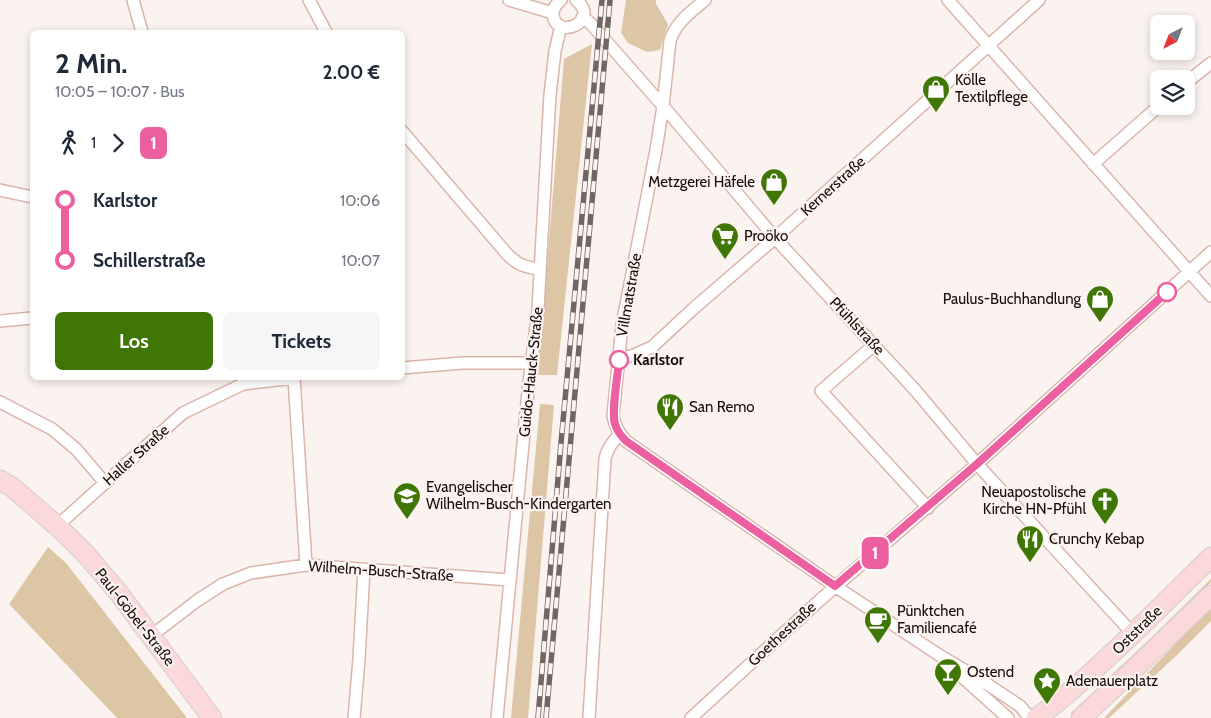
<!DOCTYPE html>
<html lang="de">
<head>
<meta charset="utf-8">
<style>
	body { margin:0; font-family:Cabin,sans-serif; background:#f6f6f7; color:#1f2937; height:100vh; display:flex; flex-direction:column; font-size:19px; white-space:nowrap }
	* { box-sizing:border-box; margin:0 }
	p { font-size:16px; color:#747a83 }
	.icon { flex:none; width:28px; height:28px; fill:none; stroke:currentColor; stroke-width:2; stroke-linecap:round; stroke-linejoin:round }
	.map { position:relative; flex:1; overflow:hidden }
	.sheet { position:absolute; left:30px; top:30px; width:375px; height:350px; display:flex; flex-direction:column; background:#fff; border-radius:8px; box-shadow:0 2px 8px #0003 }
	.sheet>* { flex:none }
	.badge { padding:0 10px; border-radius:8px; font-size:18px; line-height:32px }
	.needle { width:32px; rotate:222deg }
	.fabs { position:absolute; left:1150px; top:15px; display:grid; gap:10px }
	.fabs a { display:grid; place-items:center; width:45px; height:45px; border-radius:8px; background:#fff; box-shadow:0 2px 8px #0003; font-size:25px }
	.map>.badge { position:absolute; translate:-50% -50%; box-shadow:0 0 0 2px #fff }
	.legs { display:flex; align-items:center; gap:8px; height:55px; padding:0 25px; font-size:16px }
	.legs p { margin-inline-start:auto }
	.head { display:flex; align-items:center; justify-content:space-between; height:85px; padding:0 25px }
	h1 { font-size:28px; font-weight:800; line-height:38px }
	.button { display:flex; gap:10px; margin-top:auto; padding:10px 25px }
	.button a { flex:1; height:58px; border-radius:8px; background:#3f7604; color:#fff; font-size:20px; font-weight:800; line-height:58px; text-align:center }
	.button a+a { background:#f6f6f7; color:#1f2937 }
	ul { padding:0 25px; list-style:none }
	li { display:flex; align-items:center; gap:18px; height:60px; font-size:19px }
	li i { display:grid; place-items:center; width:8px; height:100%; margin:0 6px; background:currentColor }
	li i::after { content:''; width:12px; height:12px; margin:-6px; border:4px solid; border-radius:50%; background:#fff }
	li p { margin-inline-start:auto }
	li:first-child i { background:linear-gradient(#0000 50%,currentColor 0) }
	li:last-child i { background:linear-gradient(currentColor 50%,#0000 0) }
	.map>svg:first-child { display:block }
	.green { fill:#ddc6a6 }
	.lines { fill:none; stroke-linecap:round; stroke-linejoin:round }
	.street-casing { stroke:#dcb5aa; stroke-width:14 }
	.primary-casing { stroke:#d1cecd; stroke-width:21 }
	.street { stroke:#fff; stroke-width:11 }
	.primary { stroke:#fbd8d9; stroke-width:19 }
	.rail-casing { stroke:#716662; stroke-width:5.5 }
	.rail { stroke:#fbf3f0; stroke-width:4; stroke-dasharray:11; stroke-linecap:butt }
	.line-1-casing { stroke:#fff; stroke-width:11 }
	.line-1 { stroke:#ec609f; stroke-width:8 }
	.stop-1-dot { fill:#fff; stroke:#ec609f; stroke-width:2.5 }
	.labels { text-anchor:middle; stroke-width:4.5; stroke-linejoin:round; paint-order:stroke }
	.poi-label { font-size:15px; fill:#180b07; stroke:#fbf3f0; text-anchor:start }
	.street-label { font-size:15px; fill:#180b07; stroke:#fbf3f0 }
	.stop-label { font-size:15px; font-weight:bold; fill:#180b07; stroke:#fbf3f0; text-anchor:start }
</style>
</head>
<body>
<div class="map">
<svg width="1211" height="718" viewBox="0 0 1211 718">
	<rect width="100%" height="100%" fill="#fbf3f0"/>
	<path class="green" d="M626 0H656V4L668 24 660 50 647 52 628 43 621 33Z
		M592 44 557 375H538L564 59Z
		M540 404 554 405 528 718H511Z
		M48 547 66 563 187 718H117L9 604Z
		M1211 579V582L1154 639 1074 716 1071 713 1152 637Z
		M1211 607V621L1177 655 1109 718H1104Z"/>
	<g class="lines">
		<g class="street-casing">
			<path id="street" d="M133 0 142 32
				M309 0 326 32
				M509 0 553 13
				M561 0C556 4 553 8 553 14 555 42 602 21 576 0
				M705 0C691 12 675 23 670 41L663 106 656 150 622 325 613 416C615 427 619 433 626 441L835 586 939 655 981 680 1020 706 1030 718
				M948 0 1211 296
				M582 18 587 20 592 25 663 106 775 238 916 391 977 464 1133 634
				M1186 83 1211 63
				M402 131 507 254C518 265 524 267 540 269
				M1093 164 1159 106
				M0 190 32 197
				M0 321 32 318
				M874 345 821 391 928 508
				M619 359 634 355 652 347 693 309 775 238 1039 0
				M402 368 463 363H532
				M0 402 52 429 76 449 105 483
				M57 526 183 413 243 384 294 378 306 565
				M151 636 198 600 223 584 251 573 306 565 510 580
				M951 667 1008 718
				M354 718 359 659 364 569
				M497 718 528 391 538 309 550 95 555 51 561 26
				M589 718 605 459C607 448 613 442 620 434
				M691 718 820 600 977 464 1211 252"/>
		</g>
		<g class="primary-casing">
			<path id="primary" d="M0 480 12 487 57 526 84 552 118 592 212 718
				M1036 718C1062 700 1086 678 1109 656 1144 624 1177 590 1211 557
				M1081 718 1131 672 1211 595"/>
		</g>
		<use href="#street" class="street"/>
		<use href="#primary" class="primary"/>
		<g class="rail-casing">
			<path id="rail" d="M538 718 561 443 602 0
				M546 718 610 0"/>
		</g>
		<use href="#rail" class="rail"/>
	</g>
	<g class="lines">
		<g class="line-1-casing">
			<path id="line-1" d="M619 360C618 376 611 410 615 424 617 431 621 436 626 441L835 586 977 464 1167 292"/>
		</g>
		<use href="#line-1" class="line-1"/>
	</g>
	<defs>
		<g id="shop-pin" transform="scale(1.4375)"><path d="M0 17L-7.5 6A9.5 9.5 0 1 1 7.5 6Z" fill="#3f7604" stroke="#fbf3f0"/><path d="M-5-2.5h2.3a2.7 3.5 0 0 1 5.4 0H5L5.5 6h-11ZM-1.5-2.5h3a1.5 2.3 0 0 0-3 0Z" fill="#fff"/></g>
		<g id="supermarket-pin" transform="scale(1.4375)"><path d="M0 17L-7.5 6A9.5 9.5 0 1 1 7.5 6Z" fill="#3f7604" stroke="#fbf3f0"/><path d="M-6-5.5h2.5l.6 2H6L4.5 2H-2.5L-4.4-4H-6ZM-1.5 3.2a1.3 1.3 0 1 0 .1 0ZM3 3.2a1.3 1.3 0 1 0 .1 0Z" fill="#fff"/></g>
		<g id="restaurant-pin" transform="scale(1.4375)"><path d="M0 17L-7.5 6A9.5 9.5 0 1 1 7.5 6Z" fill="#3f7604" stroke="#fbf3f0"/><path d="M-5-6h1v4h1v-4h1v4h1v-4h1v5L-1.5 .5V6h-2V.5L-5-1ZM5-6V6H3V1.5H1.5Q1.5-4 5-6Z" fill="#fff"/></g>
		<g id="school-pin" transform="scale(1.4375)"><path d="M0 17L-7.5 6A9.5 9.5 0 1 1 7.5 6Z" fill="#3f7604" stroke="#fbf3f0"/><path d="M0-5L7-2L0 1L-7-2ZM-4 1L0 2.5L4 1V4Q0 6-4 4Z" fill="#fff"/></g>
		<g id="church-pin" transform="scale(1.4375)"><path d="M0 17L-7.5 6A9.5 9.5 0 1 1 7.5 6Z" fill="#3f7604" stroke="#fbf3f0"/><path d="M-1.2-6h2.4v3.5h3.3v2.4h-3.3V6h-2.4V-.1h-3.3v-2.4h3.3Z" fill="#fff"/></g>
		<g id="cafe-pin" transform="scale(1.4375)"><path d="M0 17L-7.5 6A9.5 9.5 0 1 1 7.5 6Z" fill="#3f7604" stroke="#fbf3f0"/><path d="M-5.5-4.5H6V0H3Q3 3.5 0 3.5H-2.5Q-5.5 3.5-5.5 0ZM3-3.2v2h1.7v-2ZM-6 4.5H4V6H-6Z" fill="#fff"/></g>
		<g id="bar-pin" transform="scale(1.4375)"><path d="M0 17L-7.5 6A9.5 9.5 0 1 1 7.5 6Z" fill="#3f7604" stroke="#fbf3f0"/><path d="M-6-5H6L.8 .8V4.5H3.5V6h-7V4.5H-.8V.8Z" fill="#fff"/></g>
		<g id="sight-pin" transform="scale(1.4375)"><path d="M0 17L-7.5 6A9.5 9.5 0 1 1 7.5 6Z" fill="#3f7604" stroke="#fbf3f0"/><path d="M0-6L1.8-2.2L6-1.7L2.9 1.2L3.7 5.4L0 3.3L-3.7 5.4L-2.9 1.2L-6-1.7L-1.8-2.2Z" fill="#fff"/></g>
	</defs>
	<g fill-rule="evenodd">
		<use href="#shop-pin" x="936" y="89"/>
		<use href="#shop-pin" x="774" y="182"/>
		<use href="#supermarket-pin" x="725" y="236"/>
		<use href="#shop-pin" x="1100" y="299"/>
		<use href="#restaurant-pin" x="670" y="407"/>
		<use href="#school-pin" x="407" y="496"/>
		<use href="#church-pin" x="1105" y="501"/>
		<use href="#restaurant-pin" x="1030" y="539"/>
		<use href="#cafe-pin" x="878" y="620"/>
		<use href="#bar-pin" x="948" y="672"/>
		<use href="#sight-pin" x="1047" y="681"/>
	</g>
	<g class="stop-1-dot">
		<circle cx="1167" cy="292" r="9"/>
		<circle cx="619" cy="360" r="9"/>
	</g>
	<g class="labels">
		<g class="poi-label">
			<text x="955" y="85">Kölle<tspan x="955" dy="17">Textilpflege</tspan></text>
			<text x="755" y="187" text-anchor="end">Metzgerei Häfele</text>
			<text x="744" y="241">Proöko</text>
			<text x="1081" y="304" text-anchor="end">Paulus-Buchhandlung</text>
			<text x="689" y="412">San Remo</text>
			<text x="426" y="492">Evangelischer<tspan x="426" dy="17">Wilhelm-Busch-Kindergarten</tspan></text>
			<text x="1086" y="497" text-anchor="end">Neuapostolische<tspan x="1086" dy="17">Kirche HN-Pfühl</tspan></text>
			<text x="1049" y="544">Crunchy Kebap</text>
			<text x="897" y="616">Pünktchen<tspan x="897" dy="17">Familiencafé</tspan></text>
			<text x="967" y="677">Ostend</text>
			<text x="1066" y="686">Adenauerplatz</text>
		</g>
		<g class="street-label">
			<text transform="translate(833 186) rotate(-42)" y="5">Kernerstraße</text>
			<text transform="translate(629 295) rotate(-80)" y="5">Villmatstraße</text>
			<text transform="translate(857 326) rotate(47)" y="5">Pfühlstraße</text>
			<text transform="translate(531 372) rotate(-84)" y="5">Guido-Hauck-Straße</text>
			<text transform="translate(136 455) rotate(-42)" y="5">Haller Straße</text>
			<text transform="translate(381 571) rotate(4)" y="5">Wilhelm-Busch-Straße</text>
			<text transform="translate(135 617) rotate(52)" y="5">Paul-Göbel-Straße</text>
			<text transform="translate(1137 630) rotate(-44)" y="5">Oststraße</text>
			<text transform="translate(782 634) rotate(-43)" y="5">Goethestraße</text>
		</g>
		<g class="stop-label">
			<text x="633" y="365">Karlstor</text>
		</g>
	</g>
</svg>
<div class="fabs">
<a><svg class="needle" viewBox="-14 -14 28 28"><path d="M0-13l5 13h-10z" fill="#e53935"/><path d="M0 13l5-13h-10z" fill="#747a83"/></svg></a>
<a><svg class="icon" aria-label="layers" viewBox="0 0 24 24"><path d="M12 4l9 5-9 5-9-5zM3 14l9 5 9-5"/></svg></a>
</div>
<b class="badge" style="left:875px;top:553px;background:#ec609f;color:#fff">1</b>
<section class="sheet">
<div class="head"><div><h1>2 Min.</h1><p>10:05 – 10:07 · Bus</p></div><b>2.00 €</b></div>
<div class="legs"><svg class="icon" aria-label="walk" viewBox="0 0 24 24"><circle cx="13" cy="4" r="2"/><path d="M13 8l-2 6 4 7M11 14l-3 7M7 12l3-4h3l4 4"/></svg>1<svg class="icon" aria-label="forward" viewBox="0 0 24 24"><path d="M9 5l7 7-7 7"/></svg><b class="badge" style="background:#ec609f;color:#fff">1</b></div>
<ul>
<li><i style="color:#ec609f"></i><b>Karlstor</b><p>10:06</p></li>
<li><i style="color:#ec609f"></i><b>Schillerstraße</b><p>10:07</p></li>
</ul>
<div class="button"><a>Los</a><a>Tickets</a></div>
</section>
</div>
</body>
</html>
